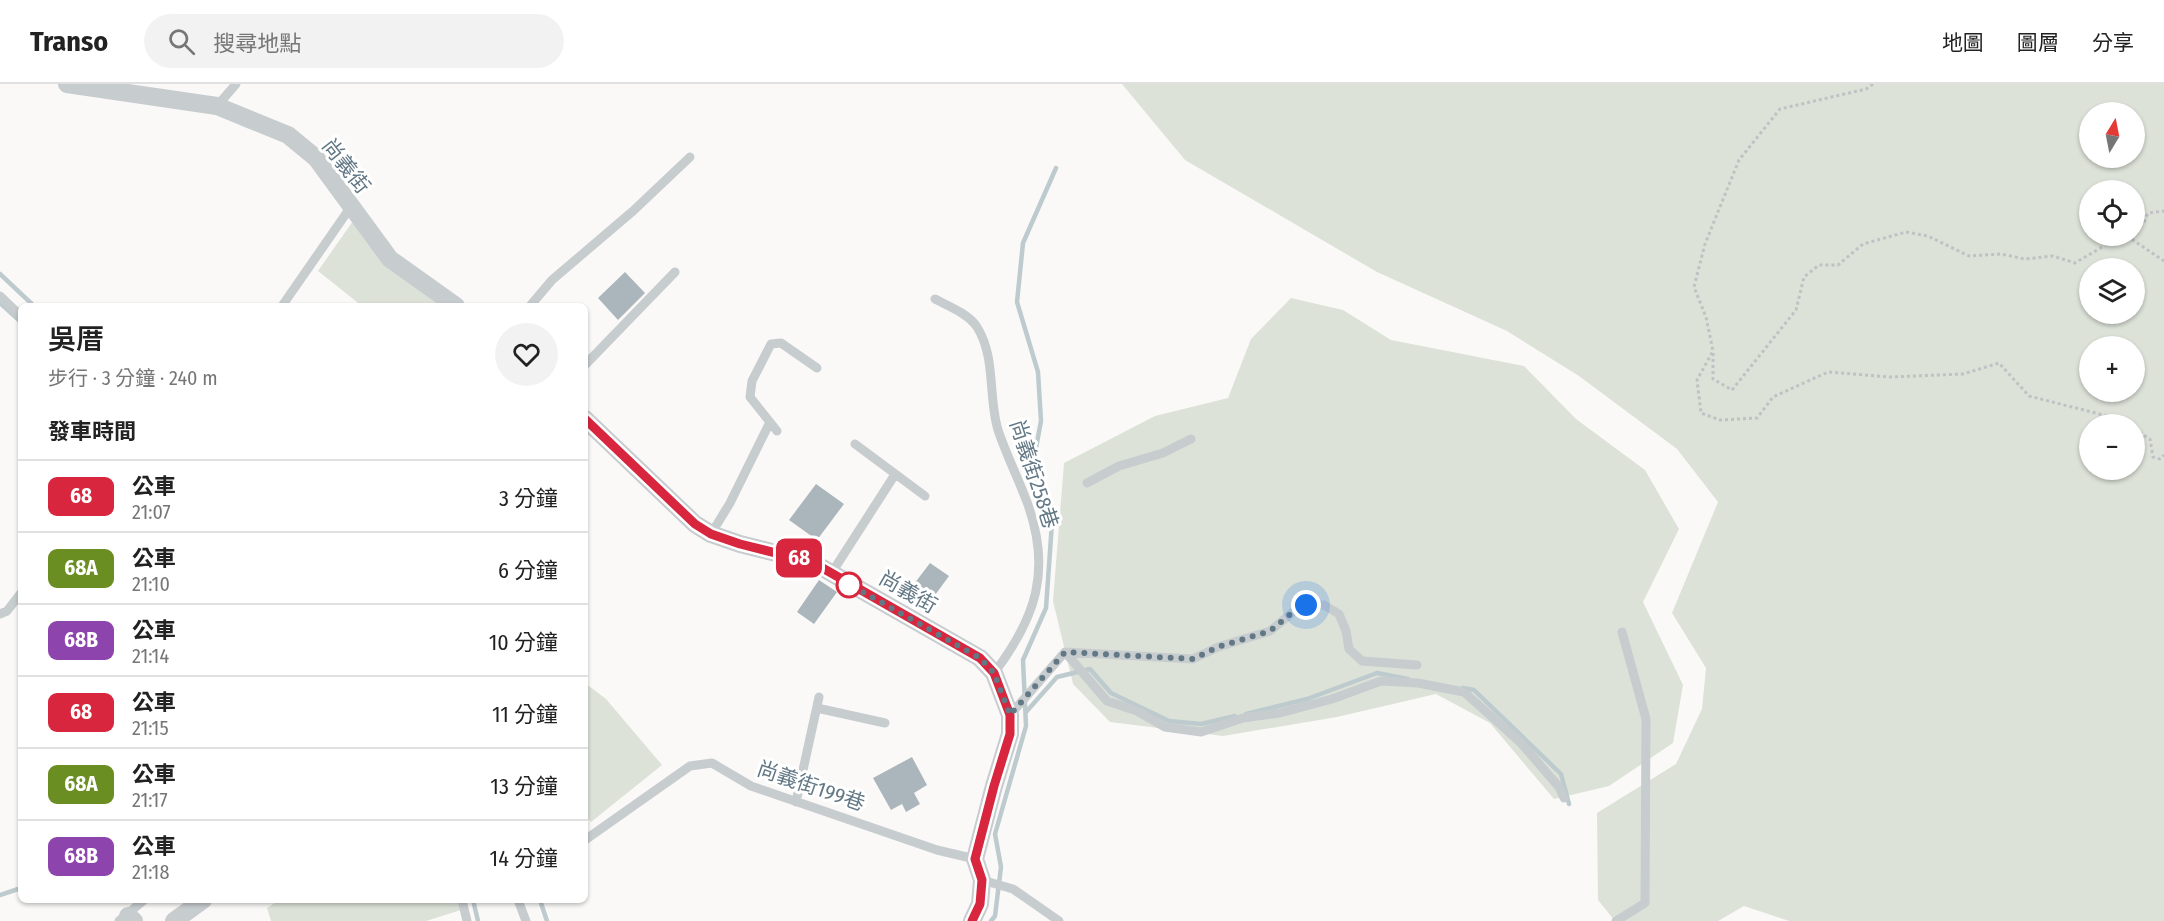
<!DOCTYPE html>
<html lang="zh-TW">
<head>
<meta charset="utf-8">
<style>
	body { margin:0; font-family:"Fira Sans Condensed","Noto Sans TC",sans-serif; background:#f2f2f2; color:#222; height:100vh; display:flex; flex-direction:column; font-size:22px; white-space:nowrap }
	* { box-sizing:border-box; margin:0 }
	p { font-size:20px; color:#767676 }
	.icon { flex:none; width:33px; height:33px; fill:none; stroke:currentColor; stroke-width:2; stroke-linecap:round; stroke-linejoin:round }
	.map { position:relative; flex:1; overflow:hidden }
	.drawer { position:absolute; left:18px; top:219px; width:570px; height:600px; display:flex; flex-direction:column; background:#fff; border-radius:9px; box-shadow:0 2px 4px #0004 }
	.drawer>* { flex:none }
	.badge { padding:0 12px; border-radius:9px; font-size:21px; line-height:39px }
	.needle { width:39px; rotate:10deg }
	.fabs { position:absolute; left:2079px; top:18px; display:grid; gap:12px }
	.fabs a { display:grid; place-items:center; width:66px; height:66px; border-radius:50%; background:#fff; box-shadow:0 2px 4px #0004; font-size:30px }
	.you { position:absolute; width:30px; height:30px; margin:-15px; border:4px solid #fff; border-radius:50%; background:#1a73e8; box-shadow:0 0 0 9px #1a73e833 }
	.map>.badge { position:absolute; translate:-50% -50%; box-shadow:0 0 0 3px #fff }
	h2 { padding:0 30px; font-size:22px; line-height:54px }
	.round { display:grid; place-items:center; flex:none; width:63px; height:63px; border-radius:32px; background:#f2f2f2 }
	.summary { display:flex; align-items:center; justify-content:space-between; height:102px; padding:0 30px }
	h1 { font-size:28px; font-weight:600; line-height:45px }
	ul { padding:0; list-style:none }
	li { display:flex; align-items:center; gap:18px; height:72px; padding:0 30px; border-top:2px solid #e0e0e0 }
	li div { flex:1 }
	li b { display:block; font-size:22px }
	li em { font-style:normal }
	li .badge { min-width:66px; font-weight:700; text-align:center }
	header { display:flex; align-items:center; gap:36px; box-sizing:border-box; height:84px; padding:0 30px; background:#fff; border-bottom:2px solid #e0e0e0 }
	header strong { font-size:28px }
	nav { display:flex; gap:33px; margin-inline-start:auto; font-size:21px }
	.search { width:420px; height:54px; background:#f2f2f2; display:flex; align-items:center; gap:15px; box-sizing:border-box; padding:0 21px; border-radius:33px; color:#767676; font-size:22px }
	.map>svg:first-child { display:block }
	.green { fill:#dce2d8; fill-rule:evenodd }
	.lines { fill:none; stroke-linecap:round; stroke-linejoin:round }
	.stream { stroke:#bdcbce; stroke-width:4.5 }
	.building { fill:#abb6bc }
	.path { stroke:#bec2c4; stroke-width:3; stroke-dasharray:3 3; stroke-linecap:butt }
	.service { stroke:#c7cccf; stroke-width:9 }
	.minor { stroke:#c7cccf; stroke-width:18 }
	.line-casing { stroke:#fff; stroke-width:14 }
	.line { stroke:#d7263d; stroke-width:9 }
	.walk { stroke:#627885; stroke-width:6; stroke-dasharray:0 10.8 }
	.stop-dot { fill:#fff; stroke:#d7263d; stroke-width:3 }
	.labels { text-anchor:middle; stroke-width:6; stroke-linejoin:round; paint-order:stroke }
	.street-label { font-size:21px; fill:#627885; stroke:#fff }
</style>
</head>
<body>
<header>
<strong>Transo</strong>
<div class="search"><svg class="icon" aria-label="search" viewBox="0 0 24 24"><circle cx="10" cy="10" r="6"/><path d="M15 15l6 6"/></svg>搜尋地點</div>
<nav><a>地圖</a><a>圖層</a><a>分享</a></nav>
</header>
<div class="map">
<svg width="2164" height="837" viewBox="0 0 2164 837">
	<rect width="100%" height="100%" fill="#faf9f7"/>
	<path class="green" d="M1122 0H2164V837H1789L1744 822 1718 837H1615L1598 816 1597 729 1676 680 1702 625 1706 584 1672 529 1718 418 1677 365 1579 292 1507 247 1377 188 1185 76ZM2090 28H2134V74H2090ZM2090 106H2134V152H2090ZM2090 184H2134V230H2090ZM2090 262H2134V308H2090ZM2090 340H2134V386H2090Z
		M353 137 448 222H362L318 187Z
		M1291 214 1343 226 1391 256 1524 282 1576 335 1645 386 1679 445 1643 518 1683 601 1673 659 1609 702 1554 715 1490 639 1436 610 1337 633 1223 652 1110 638 1073 600 1053 517 1064 379 1155 332 1228 314 1251 255Z
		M585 599 606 615 662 681 591 738 585 732Z
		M279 816H457L461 826 426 837H271L267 824Z"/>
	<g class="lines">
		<path class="stream" d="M0 190 34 222
			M0 219 21 238
			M1463 604 1474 606 1561 690 1569 720
			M1026 628 1057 593 1090 585 1111 609 1169 637 1201 640 1235 632
			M1246 630 1307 615 1377 589 1408 595
			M0 811 21 804
			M473 816 478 837
			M540 816 547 837
			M991 837 995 832 1001 783 995 750 1026 642 1023 576 1046 524 1052 439 1032 385 1041 337 1038 288 1017 218 1023 159 1056 84"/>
	</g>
	<path class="building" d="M625 188 645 209 618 236 598 214Z
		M816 400 844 420 817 456 789 436Z
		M930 479 949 492 927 522 908 508Z
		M819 496 837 508 814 540 797 528Z
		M912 673 927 701 914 709 920 720 906 728 902 720 891 726 873 694Z"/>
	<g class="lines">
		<path class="path" d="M1873 0 1866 5 1780 25 1739 76 1705 160 1694 203 1706 233 1713 267 1697 296 1701 329 1720 336 1757 334 1773 313 1828 288 1889 293 1963 290 1999 279 2029 312 2111 333 2122 340
			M2134 144 2143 140 2148 129 2164 127
			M2127 152 2164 177
			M1713 269V295L1732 306 1796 226 1804 193 1819 181H1838L1863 160 1906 148 1928 152 1969 172 2001 170 2025 175 2053 172 2075 179 2121 152
			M2134 345 2150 355 2153 373 2160 375 2164 371"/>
		<path class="service" d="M217 22 236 0
			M0 212 21 232
			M935 215C948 222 969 230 977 243 996 273 988 313 998 346 1006 370 1018 394 1027 418 1052 486 1036 534 994 589
			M282 222 350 124
			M530 222 552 196 633 127 690 73
			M585 281 675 188
			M777 347 750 313 752 297 771 260 781 259 817 284
			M855 360 925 412
			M1087 399 1119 382 1163 369 1191 355
			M711 450 730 419 770 338
			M831 490 894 392
			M0 530 7 527 21 509
			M1065 568 1107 617 1137 627 1165 643 1201 648 1243 634 1280 629 1332 615 1381 597 1418 599 1464 608 1521 659 1559 703 1564 714
			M1065 568 1193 575 1218 563 1270 547 1293 528 1306 521H1324L1339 530 1346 547 1349 565 1362 577 1417 581
			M817 624 885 639
			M1010 631 1065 568
			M796 718 819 613
			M585 756 690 682 712 679 751 702 937 766 975 775
			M982 796 1013 805 1059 837
			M462 816 467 837
			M518 816 526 837
			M119 837 144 816
			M1616 837 1645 819 1646 635 1622 548"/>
		<path class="minor" d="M67 0 217 22 288 51 316 74 390 175 456 222
			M585 335 695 440 711 450 740 460 812 478 980 574 994 589 1010 631V650L994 702 975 775 982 796 980 820 972 837
			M128 832 134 837
			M174 837 203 816"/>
	</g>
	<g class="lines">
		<g class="line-casing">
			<path id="line" d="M585 335 695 440 711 450 740 460 812 478 980 574 994 589 1010 631V650L994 702 975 775 982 796 980 820 972 837"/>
		</g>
		<use href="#line" class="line"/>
		<path class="walk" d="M849 501 847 499 980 574 994 589 1010 631 1065 568 1193 575 1218 563 1270 547 1293 528 1306 521"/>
	</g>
	<circle class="stop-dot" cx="849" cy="501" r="12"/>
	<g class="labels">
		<g class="street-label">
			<text transform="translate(346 82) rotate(52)" y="7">尚義街</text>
			<text transform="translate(1034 390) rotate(72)" y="7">尚義街258巷</text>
			<text transform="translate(908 508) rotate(30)" y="7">尚義街</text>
			<text transform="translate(811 702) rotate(19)" y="7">尚義街199巷</text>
		</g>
	</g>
</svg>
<div class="fabs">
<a><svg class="needle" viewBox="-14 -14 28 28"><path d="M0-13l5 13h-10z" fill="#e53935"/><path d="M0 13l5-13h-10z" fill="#767676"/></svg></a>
<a><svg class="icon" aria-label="locate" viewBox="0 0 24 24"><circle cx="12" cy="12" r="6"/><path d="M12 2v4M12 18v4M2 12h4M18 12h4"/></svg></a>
<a><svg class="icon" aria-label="layers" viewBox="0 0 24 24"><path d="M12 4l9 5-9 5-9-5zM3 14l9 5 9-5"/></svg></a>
<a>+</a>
<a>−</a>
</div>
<div class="you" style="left:1306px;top:521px"></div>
<b class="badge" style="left:799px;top:474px;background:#d7263d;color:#fff">68</b>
<section class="drawer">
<div class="summary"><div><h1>吳厝</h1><p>步行 · 3 分鐘 · 240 m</p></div><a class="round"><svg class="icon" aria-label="heart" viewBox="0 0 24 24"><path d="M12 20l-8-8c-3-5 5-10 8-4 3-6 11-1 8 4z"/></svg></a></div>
<h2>發車時間</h2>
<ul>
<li><span class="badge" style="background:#d7263d;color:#fff">68</span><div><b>公車</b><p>21:07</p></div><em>3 分鐘</em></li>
<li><span class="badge" style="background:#6b8e23;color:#fff">68A</span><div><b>公車</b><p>21:10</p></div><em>6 分鐘</em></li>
<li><span class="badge" style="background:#8e44ad;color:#fff">68B</span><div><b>公車</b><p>21:14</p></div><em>10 分鐘</em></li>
<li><span class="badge" style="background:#d7263d;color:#fff">68</span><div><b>公車</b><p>21:15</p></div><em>11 分鐘</em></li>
<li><span class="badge" style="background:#6b8e23;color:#fff">68A</span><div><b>公車</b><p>21:17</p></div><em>13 分鐘</em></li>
<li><span class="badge" style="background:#8e44ad;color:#fff">68B</span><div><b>公車</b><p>21:18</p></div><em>14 分鐘</em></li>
</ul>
</section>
</div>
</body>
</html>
